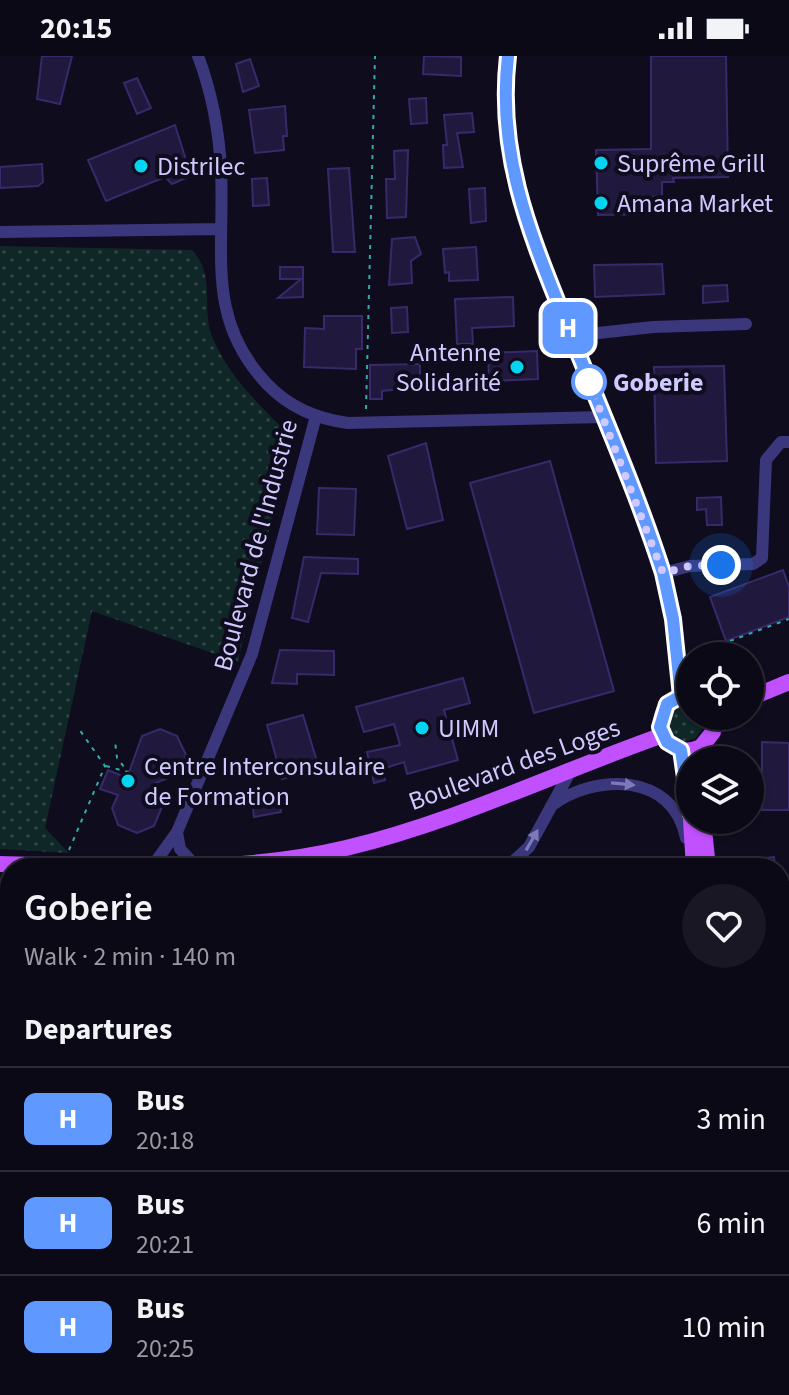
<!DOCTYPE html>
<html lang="en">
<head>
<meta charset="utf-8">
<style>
	body { margin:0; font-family:"Source Sans 3",sans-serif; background:#191723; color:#f1f3f6; height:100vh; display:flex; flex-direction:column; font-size:30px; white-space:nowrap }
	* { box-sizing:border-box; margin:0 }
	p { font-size:26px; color:#9a9aa1 }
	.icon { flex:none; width:44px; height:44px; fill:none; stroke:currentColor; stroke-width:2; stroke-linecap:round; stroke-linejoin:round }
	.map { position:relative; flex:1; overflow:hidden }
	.details { position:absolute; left:0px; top:802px; width:790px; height:538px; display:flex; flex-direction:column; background:#0b0916; border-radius:32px 32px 0 0; box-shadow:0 2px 6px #0004,0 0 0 2px #2b2a35 }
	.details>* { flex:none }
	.badge { padding:0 16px; border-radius:12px; font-size:28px; line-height:52px }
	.tools { position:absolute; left:676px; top:586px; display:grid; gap:16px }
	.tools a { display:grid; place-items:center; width:88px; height:88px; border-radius:50%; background:#0b0916; box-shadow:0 2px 6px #0004,0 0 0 2px #2b2a35; font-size:40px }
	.you { position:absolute; width:40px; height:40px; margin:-20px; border:6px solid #fff; border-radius:50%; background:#1a73e8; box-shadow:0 0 0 12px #1a73e833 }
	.map>.badge { position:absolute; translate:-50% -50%; box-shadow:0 0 0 4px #fff }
	h2 { padding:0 24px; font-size:30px; line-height:72px }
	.round { display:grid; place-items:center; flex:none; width:84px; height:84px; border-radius:42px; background:#191723 }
	.overview { display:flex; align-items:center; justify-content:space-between; height:136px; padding:0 24px }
	h1 { font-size:38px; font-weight:600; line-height:60px }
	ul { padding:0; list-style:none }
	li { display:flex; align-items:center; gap:24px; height:104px; padding:0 24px; border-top:2px solid #2b2a35 }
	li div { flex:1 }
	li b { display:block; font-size:30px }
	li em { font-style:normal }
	li .badge { min-width:88px; font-weight:700; text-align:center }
	.status { display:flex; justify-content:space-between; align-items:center; height:56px; padding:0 40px; background:#0b0916; direction:ltr }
	.status svg { height:22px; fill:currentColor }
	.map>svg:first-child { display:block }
	.grass { fill:url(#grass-dots) }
	.building { fill:#21183e; stroke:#382a6a; stroke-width:2 }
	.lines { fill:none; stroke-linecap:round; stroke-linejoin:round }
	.path { stroke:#2daea9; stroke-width:2; stroke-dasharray:4 6; stroke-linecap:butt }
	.minor { stroke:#3b377c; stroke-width:12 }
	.major { stroke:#c150fe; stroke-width:16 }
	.oneway { fill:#7e79b7 }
	.line-casing { stroke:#fff; stroke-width:18 }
	.line { stroke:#5f99ff; stroke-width:12 }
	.walk { stroke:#d0c9ff; stroke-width:8; stroke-dasharray:0 14.4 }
	.poi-dot { fill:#01d5f2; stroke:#0f0c1e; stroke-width:3 }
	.stop-dot { fill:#fff; stroke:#5f99ff; stroke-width:4 }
	.labels { text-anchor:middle; stroke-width:8; stroke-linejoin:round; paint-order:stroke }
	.poi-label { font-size:26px; fill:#d0c9ff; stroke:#0f0c1e; text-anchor:start }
	.stop-label { font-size:26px; font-weight:bold; fill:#d0c9ff; stroke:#0f0c1e; text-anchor:start }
	.street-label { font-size:26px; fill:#d0c9ff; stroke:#0f0c1e }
</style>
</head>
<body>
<div class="status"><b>20:15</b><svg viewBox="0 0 49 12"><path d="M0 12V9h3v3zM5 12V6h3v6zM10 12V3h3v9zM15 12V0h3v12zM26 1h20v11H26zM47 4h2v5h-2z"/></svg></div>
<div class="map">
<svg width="789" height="1339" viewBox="0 0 789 1339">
	<defs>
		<pattern id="grass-dots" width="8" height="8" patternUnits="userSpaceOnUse" patternTransform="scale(2)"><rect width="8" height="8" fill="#0f2727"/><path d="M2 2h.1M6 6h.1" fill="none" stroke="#314547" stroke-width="1.8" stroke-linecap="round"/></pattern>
	</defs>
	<rect width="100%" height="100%" fill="#0f0c1e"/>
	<path class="grass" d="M0 190 192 194C217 220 200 253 213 283 231 324 261 350 291 381L238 606 92 555 45 772 69 797 0 793Z
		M682 648 690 649V660H703V672L696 682 684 686 668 677V659Z
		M0 828H10V1330H107L117 1339H0Z
		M780 1076 789 1080 786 1117H780Z"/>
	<path class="building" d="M42 0H72L60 48 37 43Z
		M424 0 461 1V20L423 18Z
		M651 0H726L728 121 673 122 674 126H662V140L653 141 654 158 598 159 596 94 651 93Z
		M250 3 259 30 243 36 236 8Z
		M137 22 151 52 137 58 124 27Z
		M426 42 427 67 411 68 409 43Z
		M285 50 287 80H283L284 94 255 97 249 54Z
		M472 57 474 76 457 77 463 111 444 112 443 89H447L444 59Z
		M175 69 191 120 172 128 165 121 106 145 88 104Z
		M408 94 406 161 387 162 386 123H395L394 95Z
		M42 108 43 126 38 130 0 132V111Z
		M349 112 355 196H333L328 113Z
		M267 122 269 149 253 150 252 123Z
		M485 132 486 165 471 167 469 133Z
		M415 181 421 198 411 205 412 227 389 229 392 183Z
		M476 191 478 224 449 225V216L445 217 443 193Z
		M662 208 664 238 595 241 594 209Z
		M280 211H303V241L278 242 301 223H280Z
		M727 229 728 245 703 247V230Z
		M513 241 514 270 472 272 473 288H457L455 243Z
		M407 251 408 276 392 277 391 252Z
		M324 260H362V293H356V313L304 311 305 272 324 273Z
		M537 295 538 323 489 325 488 297Z
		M420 308V331L382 335V343H370V309Z
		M724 310 727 405 656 407 654 311Z
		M426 387 443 464 407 473 388 400Z
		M550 405 614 635 534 657 470 427Z
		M319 432 356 433 354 479 317 478Z
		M721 441 722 469H707L706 453 697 454V442Z
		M304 501 358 503V518L321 517 308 566 292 562Z
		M783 514 789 531V561L726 585 710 541Z
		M280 594 334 595V619L297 618V628L272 627Z
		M463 622 470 647 444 654 458 704 407 718 404 706 382 713 385 724 374 727 367 696 400 689 394 668 364 676 356 651Z
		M303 659 319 712 282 723 267 669Z
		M160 673 177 680 186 699 178 718 153 728 162 751 154 770 137 777 118 769 112 752 118 739 100 733 108 714 127 722 142 680Z
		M762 686 789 687V754H762Z
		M273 742 279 743 281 756 254 761 252 745Z
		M774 801 775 812H756L755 803Z
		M10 1165V1195L0 1175V1169Z"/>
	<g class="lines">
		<path class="path" d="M366 353 375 0
			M730 585 789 563
			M106 710 128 716 117 702 115 685
			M69 794 105 710 79 673
			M780 988H784L785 979H789"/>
		<path class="minor" d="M198 0C212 37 219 74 221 114 225 195 205 263 267 328 289 351 317 363 348 367L603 361
			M508 0C497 96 528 171 563 259 612 382 675 505 681 640
			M0 176 221 173
			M571 280 653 271 746 268
			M663 517 690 510 753 508 762 502 766 404 781 386H789
			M551 750C595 717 673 716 686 782
			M177 776 252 598 316 360
			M151 812 177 776 180 793 197 811
			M506 812 529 791 570 716
			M780 889 789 888
			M780 909 789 908
			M780 1069 789 1072
			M780 1136 789 1127
			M465 1330V1339
			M355 1339V1330"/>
		<path class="major" d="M690 640C643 642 659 710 701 691L713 676V660
			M750 642 789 626
			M681 694 690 755
			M691 764 694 812
			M703 764 708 812
			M0 808C116 811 232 819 346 792 455 766 558 716 663 679
			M780 1140 789 1151
			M780 1193 789 1182
			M739 1330 740 1339"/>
	</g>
	<defs><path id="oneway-solid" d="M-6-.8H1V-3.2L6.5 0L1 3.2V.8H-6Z" transform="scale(2)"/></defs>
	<g class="oneway">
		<use href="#oneway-solid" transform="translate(623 728) rotate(5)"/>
		<use href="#oneway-solid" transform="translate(532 784) rotate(-60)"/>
	</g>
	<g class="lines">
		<g class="line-casing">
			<path id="line" d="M508 0C496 103 533 184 570 277 602 357 637 436 663 517L673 563 681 640 667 648 660 671 667 686 681 694 690 756"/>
		</g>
		<use href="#line" class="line"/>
		<path class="walk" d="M589 326 663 517 690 510 721 509"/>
	</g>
	<g class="poi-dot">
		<circle cx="601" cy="107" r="8"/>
		<circle cx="141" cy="110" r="8"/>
		<circle cx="601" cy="147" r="8"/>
		<circle cx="517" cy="311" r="8"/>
		<circle cx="422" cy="672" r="8"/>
		<circle cx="128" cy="725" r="8"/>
	</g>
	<circle class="stop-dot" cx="589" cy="326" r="16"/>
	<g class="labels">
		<g class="poi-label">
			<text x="617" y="116">Suprême Grill</text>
			<text x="157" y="119">Distrilec</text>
			<text x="617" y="156">Amana Market</text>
			<text x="501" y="305" text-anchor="end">Antenne<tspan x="501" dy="30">Solidarité</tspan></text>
			<text x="438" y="681">UIMM</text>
			<text x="144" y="719">Centre Interconsulaire<tspan x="144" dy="30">de Formation</tspan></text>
		</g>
		<g class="stop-label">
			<text x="613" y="335">Goberie</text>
		</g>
		<g class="street-label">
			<text transform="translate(255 489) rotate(-75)" y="9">Boulevard de l'Industrie</text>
			<text transform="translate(514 708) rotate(-20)" y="9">Boulevard des Loges</text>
		</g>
	</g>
</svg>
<div class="tools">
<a><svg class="icon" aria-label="locate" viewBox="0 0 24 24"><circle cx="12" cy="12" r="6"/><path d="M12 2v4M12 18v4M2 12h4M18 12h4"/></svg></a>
<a><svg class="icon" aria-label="layers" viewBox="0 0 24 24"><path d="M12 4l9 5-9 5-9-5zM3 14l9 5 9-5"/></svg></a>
</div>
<div class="you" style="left:721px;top:509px"></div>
<b class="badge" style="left:568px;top:272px;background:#5f99ff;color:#fff">H</b>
<section class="details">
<div class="overview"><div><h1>Goberie</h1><p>Walk · 2 min · 140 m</p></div><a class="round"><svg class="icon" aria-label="heart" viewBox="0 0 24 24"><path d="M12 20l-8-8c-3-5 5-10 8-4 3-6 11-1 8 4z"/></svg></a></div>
<h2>Departures</h2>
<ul>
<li><span class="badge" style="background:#5f99ff;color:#fff">H</span><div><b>Bus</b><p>20:18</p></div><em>3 min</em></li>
<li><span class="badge" style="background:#5f99ff;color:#fff">H</span><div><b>Bus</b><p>20:21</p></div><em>6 min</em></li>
<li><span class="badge" style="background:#5f99ff;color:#fff">H</span><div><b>Bus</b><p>20:25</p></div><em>10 min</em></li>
</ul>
</section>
</div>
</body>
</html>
